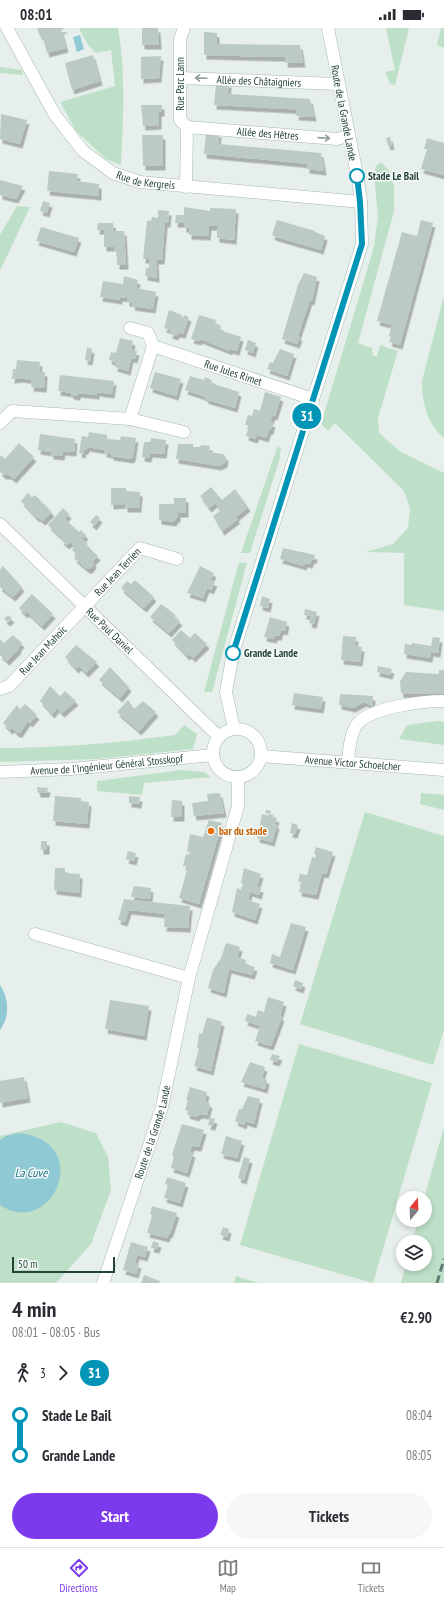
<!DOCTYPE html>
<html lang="en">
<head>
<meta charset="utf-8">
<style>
	body { margin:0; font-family:"PT Sans Narrow",sans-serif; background:#f7f7f7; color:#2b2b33; height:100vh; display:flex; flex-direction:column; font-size:15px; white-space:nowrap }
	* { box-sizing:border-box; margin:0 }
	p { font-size:13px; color:#7c7c81 }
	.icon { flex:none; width:22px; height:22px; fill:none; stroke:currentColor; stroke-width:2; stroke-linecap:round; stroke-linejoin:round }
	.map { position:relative; height:1255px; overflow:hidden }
	.details { display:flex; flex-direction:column; background:#fff; flex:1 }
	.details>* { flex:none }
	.badge { padding:0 8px; border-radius:13px; font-size:14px; line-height:26px }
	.needle { width:26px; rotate:19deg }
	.controls { position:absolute; left:396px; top:1163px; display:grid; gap:8px }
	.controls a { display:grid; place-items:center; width:36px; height:36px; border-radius:50%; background:#fff; box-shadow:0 2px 6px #0003; font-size:20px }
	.scale { position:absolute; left:12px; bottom:10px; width:103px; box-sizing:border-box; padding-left:4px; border:2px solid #24423a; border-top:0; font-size:11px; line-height:14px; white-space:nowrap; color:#24423a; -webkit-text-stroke:3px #f7fbf9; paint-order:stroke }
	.map>.badge { position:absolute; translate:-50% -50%; box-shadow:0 0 0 2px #fff }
	.legs { display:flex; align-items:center; gap:6px; height:44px; padding:0 12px; font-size:13px }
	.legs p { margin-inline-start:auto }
	.overview { display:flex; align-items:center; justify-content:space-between; height:68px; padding:0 12px }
	h1 { font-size:22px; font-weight:700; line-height:30px }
	.primary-button { display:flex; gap:8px; margin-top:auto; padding:8px 12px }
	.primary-button a { flex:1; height:46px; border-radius:24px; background:#7c3aed; color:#fff; font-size:16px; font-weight:700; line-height:46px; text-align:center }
	.primary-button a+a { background:#f7f7f7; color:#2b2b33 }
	ul { padding:0 12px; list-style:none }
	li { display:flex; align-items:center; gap:14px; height:40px; font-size:15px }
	li i { display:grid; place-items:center; width:6px; height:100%; margin:0 5px; background:currentColor }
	li i::after { content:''; width:10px; height:10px; margin:-5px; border:3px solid; border-radius:50%; background:#fff }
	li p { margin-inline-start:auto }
	li:first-child i { background:linear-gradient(#0000 50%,currentColor 0) }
	li:last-child i { background:linear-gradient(currentColor 50%,#0000 0) }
	.status { display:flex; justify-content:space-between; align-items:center; height:28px; padding:0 20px; background:#fff; direction:ltr }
	.status svg { height:11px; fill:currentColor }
	.tabs { display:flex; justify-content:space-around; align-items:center; height:56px; border-top:1px solid #e1e1e2; background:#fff; font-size:11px; color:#7c7c81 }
	.tabs a { display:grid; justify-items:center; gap:2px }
	.tabs .on { color:#7c3aed }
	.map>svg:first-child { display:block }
	.green { fill:#bfe0c8 }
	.water { fill:#8ec9d4 }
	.building { fill:#bbcac4; filter:url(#shadow) }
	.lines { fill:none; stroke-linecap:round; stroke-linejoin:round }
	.street-casing { stroke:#a8b8b2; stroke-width:13 }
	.secondary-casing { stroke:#a4bbb3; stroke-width:13 }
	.street { stroke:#fff; stroke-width:12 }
	.secondary { stroke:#fff; stroke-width:12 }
	.rail { stroke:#5f7d75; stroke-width:3; stroke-dasharray:8 4; stroke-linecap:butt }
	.oneway { stroke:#92a09c }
	.line-1-casing { stroke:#fff; stroke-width:9 }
	.line-1 { stroke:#0094b7; stroke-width:6 }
	.stop-1-dot { fill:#fff; stroke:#0094b7; stroke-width:2 }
	.food-dot { fill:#e8710a; stroke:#f7fbf9; stroke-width:1.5 }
	.labels { text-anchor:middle; stroke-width:3; stroke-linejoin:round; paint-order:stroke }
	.street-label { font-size:11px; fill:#24423a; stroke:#f7fbf9 }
	.stop-label { font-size:11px; font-weight:bold; fill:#24423a; stroke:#f7fbf9; text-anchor:start }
	.food-label { font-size:11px; font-weight:bold; fill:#c56008; stroke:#f7fbf9; text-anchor:start }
	.water-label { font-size:12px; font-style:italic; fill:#1c6f80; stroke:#f7fbf9 }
</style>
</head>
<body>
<div class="status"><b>08:01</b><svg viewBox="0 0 49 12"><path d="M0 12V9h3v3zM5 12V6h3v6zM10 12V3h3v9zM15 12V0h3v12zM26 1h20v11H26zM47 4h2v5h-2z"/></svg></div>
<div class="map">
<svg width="444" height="1255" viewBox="0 0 444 1255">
	<defs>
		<filter id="shadow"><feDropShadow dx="2.5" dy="4.5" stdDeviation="0" flood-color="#0004"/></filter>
	</defs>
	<rect width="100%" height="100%" fill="#e6efeb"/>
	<path class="green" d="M79 0H118C126 45 123 91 121 137L106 131 76 103 60 74 115 58 111 22 96 25 88 17Z
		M386 0H409L395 57 390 56 385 44 395 42Z
		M441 0H444V20L437 17Z
		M0 39 22 42 23 47 0 45Z
		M381 134 390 144 394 159V183L358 315 372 320 373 328H377L380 317 398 323 378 390 379 405 401 424 444 445V583L404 577V525L366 524 393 516 408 500 410 480 404 463 335 395 328 403 321 396 374 219 378 188 374 145 376 138Z
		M17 178 30 179 0 243V207Z
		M444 268V410C427 396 422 374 422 353Z
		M278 417 281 421 279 433 250 525H241Z
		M239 534 247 535 212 664H204Z
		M439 693 444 694V717L399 711 407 697Z
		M184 697 197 706 193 721 98 731 0 734V720C59 720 117 715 175 707Z
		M182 742 204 744 211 749 144 755 142 767 97 763V753Z
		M421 765 444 767V782L420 776Z
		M365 784 444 808V1002L433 1037 300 996Z
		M299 1016 432 1055 373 1255 240 1217Z
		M61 1094 96 1105 108 1129 111 1162 91 1216 56 1255H0V1108Z
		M444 1099V1255H401L406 1236H425V1214H412L418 1192H425L424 1170Z
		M236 1248 258 1255H234Z"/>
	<path class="water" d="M80 7 84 21 77 24 73 9Z
		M0 957C9 970 10 989 0 1002Z
		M19 1105C95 1113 53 1212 0 1177V1112L6 1108Z"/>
	<path class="building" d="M37 0H66L61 2 66 20 47 25 42 7 40 8Z
		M142 0H158L159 17H142Z
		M204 4 217 5V16L300 17 303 35H285L286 29H278L204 27Z
		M93 27 100 53 72 62 65 35Z
		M161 28 159 50 141 51V29Z
		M216 55H229L228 66 310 71 314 89 296 88 297 82 289 81 214 77Z
		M141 77H162V84H159V97L143 98Z
		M1 86 27 92 20 116 0 111Z
		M206 104 219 105 218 116 321 125 324 143 307 141V136L299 135 204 126Z
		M142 107H163V138H143Z
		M390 109 392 117 388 118 386 110Z
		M427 110 444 115 443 147 421 141 427 121H424Z
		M49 143 78 146 77 153 99 156V168L47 163Z
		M0 152 23 158 16 171 0 167Z
		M43 173 50 175 47 185 40 183Z
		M184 179 210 183V180L236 181 234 212 217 210V198H209L208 208 189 207V200H184V195H175L176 187H184Z
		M158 182 169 183 168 195H165L162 232H156L157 250 145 248 146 240H149V231H143L147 193H151L152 189 158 190Z
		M277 192 315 203V204L325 208 321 222 276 209 272 207Z
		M421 192 433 195 400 317 389 314 391 309 389 308 392 297 377 293 402 204 417 208Z
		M98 195H113L114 203H124L126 237H117V224H114V219H104V202H97Z
		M41 199 79 210 74 224 36 213Z
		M304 245 317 249 312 273 310 272 298 308 300 309 297 316 282 311 298 257Z
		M124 248 138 252 136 260 156 264 153 281 132 278 133 275 127 274V270L120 269V272L100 269 103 253 123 256Z
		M169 282 182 287V289L183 290 184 287 189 289 183 306 177 305 176 308 170 306 171 302 164 300Z
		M199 287 216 292 215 296 221 298 220 302 241 309 237 323 230 321V323L200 311 199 313 191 311Z
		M120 310 133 313 131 322 137 323 135 331 131 330 128 343 115 339 116 334 109 332 111 324 116 325Z
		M248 312 256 315 253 325 245 322Z
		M87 319 92 321 90 333 85 332Z
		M280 321 294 326 287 348 267 341 270 334 273 335Z
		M17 332 40 334 39 344H45L44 360 31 359 32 352 21 350 12 351 13 341H16Z
		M155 344 181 351 176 368 150 360Z
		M60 347 114 353 112 366 97 364V367L78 365V368L71 367V365L58 363Z
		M190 348 204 352 205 349 212 352 211 354 217 357 239 364 235 380 205 371 206 369 185 362Z
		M265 364 281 369 275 388 273 387 270 394 273 395 271 402H269L266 410 257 407 255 411 246 408 249 398 245 397 248 387 252 388 254 381 260 383Z
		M89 404 107 407V411L120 412 121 408 136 410 133 429 131 431 111 428V426L104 425 105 422 87 419 86 422H84L83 426 79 425 82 408 88 409Z
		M40 406 75 411 74 424 63 423 62 428 51 427V424L38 422Z
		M151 410 166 412 164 426 150 425 149 430 142 429 144 414H150Z
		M19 415 34 429 14 451 9 447H4L0 444V429L1 427 5 431Z
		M178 416H193V419H200L201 417 210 418 209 424 223 426 226 429 225 435 219 438 176 431Z
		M211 459 222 472 235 461 248 479 236 489 238 491 222 503 213 488 221 482 215 475 209 480 200 468Z
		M111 460H126V463L140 464 139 480H125V476L111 477Z
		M28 465 32 469 35 467 52 484 43 493 38 489 37 490 21 473Z
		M174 470H186V485H178V490H176L174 494 159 492V476H174Z
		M63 480 69 486 65 491 79 504 81 502 86 507 82 511 88 516 86 517 98 528 93 533 94 536 90 541H87L74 530 77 527 72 522 75 519 70 514 67 517 61 512 63 511 48 497Z
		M96 487 100 490 94 498 90 494Z
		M283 520 315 527 314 532 312 531 310 536 305 535 304 538 280 531Z
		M3 538 22 559 13 569 0 559V542Z
		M200 538 214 545 210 552 215 554 211 562 207 560 203 570 187 565Z
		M135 552 154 569 144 580 121 560 127 553 131 556Z
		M32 566 53 586 42 598 27 584 25 586 19 580Z
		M262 568 270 571 268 580 260 578Z
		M161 576 176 587 174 588 180 593 169 605 150 589Z
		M305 581 317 584 314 596 309 595 311 588 304 587Z
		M8 587 12 590 8 594 4 591Z
		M270 589 287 594 285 603 281 602 279 608H275L274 611 264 609Z
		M181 602 190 610 195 605 207 616 193 630 189 626 187 628 172 612Z
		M13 607 22 615 18 620 19 621 7 633 0 627V611L4 615Z
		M343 608 356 609 355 618 362 619 360 634 341 632Z
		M433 609 440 610 438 625 431 624 430 630 404 626 405 616 411 617 412 615 431 618Z
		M76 617 97 634 86 645 79 638 76 641 65 629Z
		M378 638 392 641 390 647 377 644Z
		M110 639 129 659 120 670 99 652Z
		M439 642H444V666L401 665 400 653 406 644 439 646Z
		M50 658 60 668 65 663 76 673 62 685 57 680 52 686 40 673Z
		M294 665 323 669 321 681 292 677Z
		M340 666 373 668 372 678 364 674 353 680 339 677Z
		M128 672 134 681 143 673 156 684 139 703 117 684Z
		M25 676 37 687 30 695 28 693 20 705H17L12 700 10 702 3 695 17 677 20 681Z
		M37 759 48 760 47 765H38Z
		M220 765 224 785 194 788 192 775 208 773 207 766Z
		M55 768 81 770V773L89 774 87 796 53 793Z
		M129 768 140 769 139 776 129 775Z
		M172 772 182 773V789H171Z
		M266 782 271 783 270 786 265 785Z
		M262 786 277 790 275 796 277 797 272 814 257 810Z
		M209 792 222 795 199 876 179 870 188 839 183 838 186 826 191 827 192 825 187 824 190 806 203 809Z
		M292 795 298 797 295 806 290 805Z
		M41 813H47V822H41Z
		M316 819 333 824 326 846 322 845 316 867 299 864 301 854 298 853 300 846 307 847 312 829 315 830 316 827 314 826Z
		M128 823 136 825 134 833 126 831Z
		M55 840H65V845L80 846 79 865 54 862Z
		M244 840 261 846 257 859 261 860 259 867 250 864 248 872 260 876 255 892 232 884 237 860 241 862 243 856 241 855Z
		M134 858 151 860 150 871 131 869Z
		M124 871 190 878 188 900 164 899 165 886 129 882 125 894 118 892Z
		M291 895 306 899 293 942 270 935 272 926 280 929Z
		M226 915 240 919 237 929 246 932 245 936 255 939 252 947 229 941 224 965 208 960 213 942 221 930Z
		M295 952 303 955 301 961 293 958Z
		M268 969 284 974 280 988 282 989 271 1018 255 1013 260 998 245 993 247 986 256 989 258 982 264 984Z
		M110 972 149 978 144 1008 105 1001Z
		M207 989 222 994 211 1043 194 1038 199 1021 197 1020 198 1013 199 1005 202 1006Z
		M272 1026 280 1028 277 1034 270 1032Z
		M250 1034 265 1039 262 1049 267 1052 265 1061 241 1054Z
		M24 1049 28 1070 0 1075V1053Z
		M190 1059 207 1064 205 1073 210 1076 207 1087 200 1086 196 1089 187 1086 188 1083 185 1082 188 1072H186Z
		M248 1068 260 1071 254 1096 245 1093 244 1097 235 1093 239 1081H242Z
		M210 1090 215 1091 213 1098 208 1097Z
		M182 1096 204 1102 199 1119 192 1118 190 1124 193 1125 187 1145 171 1140 174 1128 172 1127Z
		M226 1108 242 1113 237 1130 221 1126Z
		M244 1129 250 1131 244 1152 238 1150Z
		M167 1149 186 1155 180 1175 164 1170 168 1157 165 1156Z
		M152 1178 177 1185 170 1206 169 1205 167 1210 147 1205 152 1187 150 1186Z
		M223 1199 229 1201 227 1209 220 1207Z
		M153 1213 159 1215 157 1221 151 1220Z
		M131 1214 148 1219 145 1229 137 1227 135 1235 139 1236 136 1246 123 1242Z
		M144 1247 160 1253 159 1255H141Z"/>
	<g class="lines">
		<g class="street-casing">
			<g id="street">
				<path id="s1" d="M7 0 55 87 83 123 113 145 140 154 361 174"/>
				<path d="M184 0 180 11V92L187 99 186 159"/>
				<path id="s2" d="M181 50 338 56"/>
				<path id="s3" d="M187 99 337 111 349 108"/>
				<path d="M130 300 148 305 153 318"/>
				<path id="s4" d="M130 391 153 318 313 371"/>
				<path d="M0 395 12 383 130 391 184 404"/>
				<path id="s5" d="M0 496 219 709"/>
				<path id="s6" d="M0 661 9 658 140 520 177 531"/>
				<path id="s7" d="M261 728 444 742"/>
				<path d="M348 734C349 722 350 705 358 695 373 679 423 673 444 673"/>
				<path id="s8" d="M0 744 71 741 213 727"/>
				<path d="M35 906 189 950"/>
				<path id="s9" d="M103 1255 162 1079 189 950 238 778V749"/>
			</g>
		</g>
		<g class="secondary-casing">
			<path id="secondary" d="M234 701 226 664 233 625 362 216 361 174 358 152 328 0
				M213 725a24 24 0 1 1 48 0a24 24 0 1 1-48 0Z"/>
		</g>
		<use href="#street" class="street"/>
		<use href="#secondary" class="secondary"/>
		<path class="rail" d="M437 1255 444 1231"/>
	</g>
	<defs><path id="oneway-shaft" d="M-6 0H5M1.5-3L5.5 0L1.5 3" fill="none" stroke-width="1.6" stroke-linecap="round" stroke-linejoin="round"/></defs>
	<g class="oneway">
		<use href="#oneway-shaft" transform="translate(201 50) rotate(-178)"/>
		<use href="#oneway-shaft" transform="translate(324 110) rotate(4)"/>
	</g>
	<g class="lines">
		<g class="line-1-casing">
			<path id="line-1" d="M233 625 362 216 360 174 357 148"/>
		</g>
		<use href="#line-1" class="line-1"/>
	</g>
	<g class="stop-1-dot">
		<circle cx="357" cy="148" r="7"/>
		<circle cx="233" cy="625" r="7"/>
	</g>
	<circle class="food-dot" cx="211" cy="803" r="4"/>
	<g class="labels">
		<g class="street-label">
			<text dy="4" stroke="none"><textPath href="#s2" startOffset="78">Allée des Châtaigniers</textPath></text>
			<text transform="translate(180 56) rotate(-90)" y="4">Rue Parc Lann</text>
			<text transform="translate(344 85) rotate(79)" y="4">Route de la Grande Lande</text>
			<text dy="4" stroke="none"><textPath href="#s3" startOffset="81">Allée des Hêtres</textPath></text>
			<text dy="4" stroke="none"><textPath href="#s1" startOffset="216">Rue de Kergreis</textPath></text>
			<text dy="4" stroke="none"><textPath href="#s4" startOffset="161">Rue Jules Rimet</textPath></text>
			<text dy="4" stroke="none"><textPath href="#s6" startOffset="167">Rue Jean Terrien</textPath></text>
			<text dy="4" stroke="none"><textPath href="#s5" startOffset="153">Rue Paul Daniel</textPath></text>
			<text dy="4" stroke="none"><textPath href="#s6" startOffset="59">Rue Jean Mahoïc</textPath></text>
			<text dy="4" stroke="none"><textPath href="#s7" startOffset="92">Avenue Victor Schoelcher</textPath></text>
			<text dy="4" stroke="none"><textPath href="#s8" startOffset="107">Avenue de l'Ingénieur Général Stosskopf</textPath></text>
			<text dy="4" stroke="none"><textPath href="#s9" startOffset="159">Route de la Grande Lande</textPath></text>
		</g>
		<g class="stop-label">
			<text x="368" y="152">Stade Le Bail</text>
			<text x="244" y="629">Grande Lande</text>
		</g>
		<g class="food-label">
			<text x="219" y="807">bar du stade</text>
		</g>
		<g class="water-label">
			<text x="31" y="1149">La Cuve</text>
		</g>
	</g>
</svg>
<div class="controls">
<a><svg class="needle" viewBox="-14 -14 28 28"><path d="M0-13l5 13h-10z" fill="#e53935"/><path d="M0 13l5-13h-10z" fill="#7c7c81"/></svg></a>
<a><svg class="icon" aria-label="layers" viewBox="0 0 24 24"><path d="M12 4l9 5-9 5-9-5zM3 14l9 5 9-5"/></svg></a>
</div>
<div class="scale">50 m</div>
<b class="badge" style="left:307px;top:388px;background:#0094b7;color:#fff">31</b>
</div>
<section class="details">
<div class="overview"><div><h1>4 min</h1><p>08:01 – 08:05 · Bus</p></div><b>€2.90</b></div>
<div class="legs"><svg class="icon" aria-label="walk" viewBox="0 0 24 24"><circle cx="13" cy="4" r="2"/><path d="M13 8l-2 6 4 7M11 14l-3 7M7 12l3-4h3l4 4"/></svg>3<svg class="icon" aria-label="forward" viewBox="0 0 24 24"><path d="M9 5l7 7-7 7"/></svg><b class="badge" style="background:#0094b7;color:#fff">31</b></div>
<ul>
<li><i style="color:#0094b7"></i><b>Stade Le Bail</b><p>08:04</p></li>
<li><i style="color:#0094b7"></i><b>Grande Lande</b><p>08:05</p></li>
</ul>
<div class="primary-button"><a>Start</a><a>Tickets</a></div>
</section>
<nav class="tabs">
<a class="on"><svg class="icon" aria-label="directions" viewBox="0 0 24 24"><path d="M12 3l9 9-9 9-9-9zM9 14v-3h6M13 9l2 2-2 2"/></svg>Directions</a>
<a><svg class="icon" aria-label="map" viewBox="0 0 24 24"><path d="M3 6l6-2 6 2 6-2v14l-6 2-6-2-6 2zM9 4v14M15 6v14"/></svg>Map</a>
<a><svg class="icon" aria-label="tickets" viewBox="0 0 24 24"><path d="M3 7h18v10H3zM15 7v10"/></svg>Tickets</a>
</nav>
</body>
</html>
